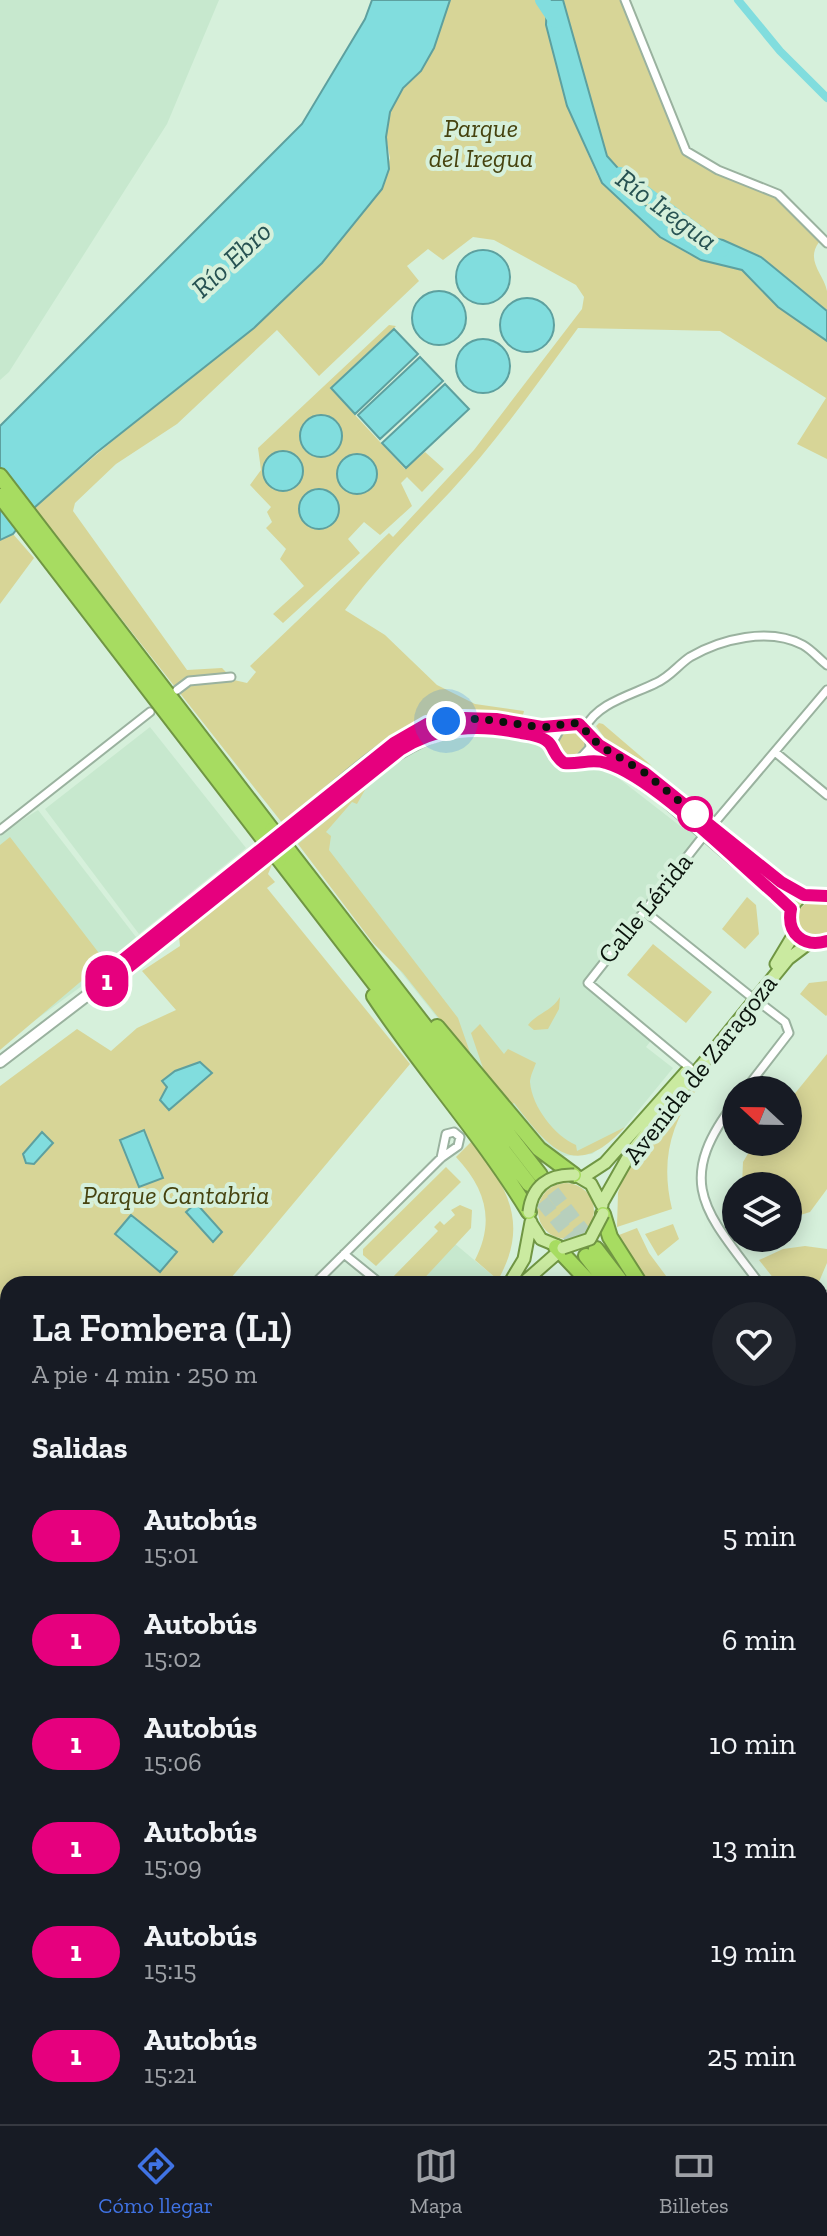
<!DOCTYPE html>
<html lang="es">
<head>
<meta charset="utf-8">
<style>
	body { margin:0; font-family:"Zilla Slab",serif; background:#20242c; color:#f1f3f6; height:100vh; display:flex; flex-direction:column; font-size:30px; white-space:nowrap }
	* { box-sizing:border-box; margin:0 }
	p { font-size:26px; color:#9ea1a6 }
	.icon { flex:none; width:44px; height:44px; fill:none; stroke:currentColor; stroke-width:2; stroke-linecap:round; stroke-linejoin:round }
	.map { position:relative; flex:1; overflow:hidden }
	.details { position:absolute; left:0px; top:1276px; width:828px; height:848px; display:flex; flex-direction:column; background:#171b24; border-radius:24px 24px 0 0; box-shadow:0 4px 20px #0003 }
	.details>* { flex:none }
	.badge { padding:0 16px; border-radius:26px; font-size:28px; line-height:52px }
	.needle { width:52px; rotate:292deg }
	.fabs { position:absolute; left:722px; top:1076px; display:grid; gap:16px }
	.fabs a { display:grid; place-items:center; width:80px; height:80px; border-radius:50%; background:#171b24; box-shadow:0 4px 20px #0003; font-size:40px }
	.you { position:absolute; width:40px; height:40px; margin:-20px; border:6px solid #fff; border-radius:50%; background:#1a73e8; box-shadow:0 0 0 12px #1a73e833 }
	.map>.badge { position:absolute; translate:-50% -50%; box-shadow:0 0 0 4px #fff }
	h2 { padding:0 32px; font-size:30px; line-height:72px }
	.round { display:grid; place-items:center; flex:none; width:84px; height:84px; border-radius:42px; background:#20242c }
	.headline { display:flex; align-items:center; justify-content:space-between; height:136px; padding:0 32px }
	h1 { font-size:38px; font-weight:600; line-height:60px }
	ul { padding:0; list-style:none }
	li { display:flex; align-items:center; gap:24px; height:104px; padding:0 32px }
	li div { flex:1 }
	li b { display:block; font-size:30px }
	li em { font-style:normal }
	li .badge { min-width:88px; font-weight:700; text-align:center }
	.menu { display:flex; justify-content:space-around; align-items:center; height:112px; border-top:2px solid #363941; background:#171b24; font-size:22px; color:#9ea1a6 }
	.menu a { display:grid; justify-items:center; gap:4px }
	.menu .active { color:#4073e4 }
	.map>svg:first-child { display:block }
	.built { fill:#c7e8ce }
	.green { fill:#d7d597; fill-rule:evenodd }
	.water { fill:#81ddde; stroke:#5da09f; stroke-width:2 }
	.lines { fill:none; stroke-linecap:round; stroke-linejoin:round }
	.canal { stroke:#81ddde; stroke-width:8 }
	.river { stroke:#81ddde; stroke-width:14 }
	.motorway-tunnel { stroke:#b7cfbc; stroke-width:14; stroke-dasharray:14 7; stroke-linecap:butt }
	.minor-casing { stroke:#9ab29f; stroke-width:11 }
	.secondary-casing { stroke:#9ab29f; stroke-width:14 }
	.primary-casing { stroke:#709643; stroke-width:15 }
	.motorway-casing { stroke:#709643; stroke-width:18 }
	.minor { stroke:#fff; stroke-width:7 }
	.secondary { stroke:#fff; stroke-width:10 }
	.primary { stroke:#caeaa0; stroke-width:11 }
	.motorway { stroke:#a7dc61; stroke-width:14 }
	.rail { stroke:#222d24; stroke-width:2 }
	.primary-bridge-casing { stroke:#709643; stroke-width:15; stroke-linecap:butt }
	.motorway-bridge-casing { stroke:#709643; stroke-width:18; stroke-linecap:butt }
	.primary-bridge { stroke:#caeaa0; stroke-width:11 }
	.motorway-bridge { stroke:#a7dc61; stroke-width:14 }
	.line-casing { stroke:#fff; stroke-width:18 }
	.line { stroke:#e6007e; stroke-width:12 }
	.walk { stroke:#0a130c; stroke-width:8; stroke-dasharray:0 14.4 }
	.stop-dot { fill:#fff; stroke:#e6007e; stroke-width:4 }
	.labels { text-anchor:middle; stroke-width:8; stroke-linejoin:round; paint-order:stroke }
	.park-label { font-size:26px; font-style:italic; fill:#46430f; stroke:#d6f0db }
	.street-label { font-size:26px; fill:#0a130c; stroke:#d6f0db }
	.water-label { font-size:28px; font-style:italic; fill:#275252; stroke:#d6f0db }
</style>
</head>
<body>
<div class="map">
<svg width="827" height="2124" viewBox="0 0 827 2124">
	<rect width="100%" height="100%" fill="#d6f0db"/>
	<path class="built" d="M0 0H219L167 124 9 372 0 380Z
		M150 727 246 848 139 934 45 809Z
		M488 732 519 736 546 747 548 759 564 771 599 766 608 770 684 829 689 825 697 832 694 848 588 982 653 1038 646 1047 673 1068 620 1133 592 1154 562 1156 546 1144 471 1060 297 842 397 759 453 734Z
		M38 810 136 937 90 980 0 1046V834Z
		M454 1243 498 1280 495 1284H420Z
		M498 2116H549L546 2124H491Z
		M574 2116H659L657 2124H571Z"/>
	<path class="green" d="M450 0H547L546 25 567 106 598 177 660 237 690 255 742 270 778 307 827 341V459L797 444 826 398 720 331 578 328C537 384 497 441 450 492 413 531 377 567 345 610L385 635 437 685 475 704 524 711 522 719C488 714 456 712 423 722 387 734 318 800 283 824L34 508 322 262 382 189 390 158 386 137 390 112 403 88 421 71 434 48ZM473 237 494 240 576 285 584 297 582 309 474 450 393 537 389 533 250 666 256 672 247 683 234 680 222 668 187 670 73 511 75 503 116 464 177 424 277 330 319 376 419 281 407 266 428 249 443 260Z
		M563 0H625L684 152 707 169 772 195 806 222 819 242C805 261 824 274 827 291 827 297 827 305 827 311L762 257 723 240 689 233 645 205 635 187 607 156Z
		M389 325 396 326 330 388 405 469 425 452 444 469 422 492 407 477 401 483 412 506 380 535 364 522 348 539 360 553 283 623 273 614 304 586 280 559 286 549 266 528 272 522 267 512 271 507 250 485 261 470 258 448Z
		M13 534 34 558 0 604V540Z
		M599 723 603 724 652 766 606 740 596 726Z
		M558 744a15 15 0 1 1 30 0a15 15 0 1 1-30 0Z
		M366 788 357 804 352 802 326 832 331 836 329 850 458 1018 473 1061 403 973 373 943 298 844Z
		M10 837 105 961 0 1050V845Z
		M273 862 268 874 275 882 267 888 410 1064 226 1284H142L132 1276 133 1284H8V1450L0 1443V1086L77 1029 111 1051 137 1028 176 1010 142 971 180 946 179 937Z
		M747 897 756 905 759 934 745 949 722 929Z
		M811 899 827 901V936C808 942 793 932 797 911Z
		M653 944 712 992 686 1023 627 975Z
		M827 981V1015L826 1016 800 994 809 983Z
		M560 997 559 1009 548 1029 534 1030 528 1025C537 1013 551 1012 560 997Z
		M480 1024 504 1054 508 1049 536 1063C534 1068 530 1077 530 1082 532 1107 555 1136 576 1145L577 1151 625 1127C575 1182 550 1149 514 1103L511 1105 484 1071 471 1033Z
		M827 1054V1189L810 1212 788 1219V1186H742L743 1162 755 1142H788V1102Z
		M693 1085 697 1089C669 1125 661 1164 672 1209L617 1227 618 1193 623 1177Z
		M472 1141C507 1187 530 1223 498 1280L475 1260C495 1221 486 1189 456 1157Z
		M446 1167 461 1182 376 1266 363 1255V1249Z
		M538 1211a28 28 0 1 1 56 0a28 28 0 1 1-56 0Z
		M460 1205 472 1210 471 1228 419 1284H397L391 1279 438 1231 434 1227 440 1221 444 1225 455 1215 451 1210Z
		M673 1224 679 1239 658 1256 645 1234Z
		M637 1228 649 1253 672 1284H648L627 1255 619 1235Z
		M805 1246 827 1249V1263L818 1284H778L759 1260 783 1249Z
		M0 1498 8 1505 7 1554 0 1549Z
		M820 1832 827 1835V1862L824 1864 827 1869V2024L820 2029Z
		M174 2116H247L240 2124H167Z"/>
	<path class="water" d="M372 0H450L434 48 421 71 403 88 390 112 386 137 389 169 382 189 322 263 254 328 96 453 34 508 13 534 0 540V426L302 124 365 19Z
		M547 0H563L607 156 635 187 645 205 689 233 723 240 761 257 827 311V341L778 307 742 270 701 260 660 237 602 183 567 106 546 25Z
		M456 277a27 27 0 1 1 54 0a27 27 0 1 1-54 0Z
		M412 318a27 27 0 1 1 54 0a27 27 0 1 1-54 0Z
		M500 325a27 27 0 1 1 54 0a27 27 0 1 1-54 0Z
		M394 329 418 354 355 414 331 388Z
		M456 366a27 27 0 1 1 54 0a27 27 0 1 1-54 0Z
		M420 357 443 381 380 439 358 415Z
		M445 384 469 409 406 468 382 443Z
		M300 436a21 21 0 1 1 42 0a21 21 0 1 1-42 0Z
		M263 471a20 20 0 1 1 40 0a20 20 0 1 1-40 0Z
		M337 474a20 20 0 1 1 40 0a20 20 0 1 1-40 0Z
		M299 509a20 20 0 1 1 40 0a20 20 0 1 1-40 0Z
		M200 1062 212 1073 169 1110 160 1100 167 1087 162 1081 175 1071Z
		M144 1130 163 1178 139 1187 120 1140Z
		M42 1132 53 1143 34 1164 26 1163 23 1154Z
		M196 1203 222 1232 213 1242 186 1212Z
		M131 1215 177 1252 160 1272 115 1234Z"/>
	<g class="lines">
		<path class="canal" d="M738 0 780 51 827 98"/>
		<path class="river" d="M542 0 556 21
			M620 174 722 250"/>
		<path class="motorway-tunnel" d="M540 1175 596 1248
			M529 1185 586 1256"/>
		<g class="minor-casing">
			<path id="minor" d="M625 0 686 151 718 170 778 194 827 243
				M177 690 189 681 231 677
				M585 728C597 703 632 695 656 683 670 677 678 665 690 657 721 639 769 627 803 645 812 650 819 659 827 665
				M775 752 827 795
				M711 827 827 690
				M0 830 150 712
				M643 910 749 995
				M690 1068 588 983 705 834
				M745 1090 789 1033 785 1022 755 999
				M736 1101C672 1183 706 1212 760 1284
				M344 1254 381 1284
				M314 1284 441 1158 458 1146 460 1137 454 1132 446 1134 441 1158
				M820 1312 827 1295
				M820 1323 827 1333
				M820 1360 827 1351
				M820 1365H827
				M0 1445 8 1436
				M820 1500 827 1483
				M0 1562 8 1569
				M0 1642 8 1632
				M0 1652 8 1659
				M0 1816 8 1823
				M0 1927 8 1931
				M0 2039 8 2029
				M820 2085 827 2080
				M0 2111 16 2124
				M765 2116 779 2124
				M800 2116 805 2124
				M81 2124 85 2116
				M169 2124 176 2116
				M246 2124 253 2116
				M260 2124 267 2116
				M476 2124 478 2121
				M557 2124 559 2116
				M565 2124 567 2116
				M697 2124 700 2116"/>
		</g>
		<g class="secondary-casing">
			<path id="secondary" d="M560 726 550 744 558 759 573 765 593 760 619 768 660 796 791 909
				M591 738 645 773 757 864 804 895
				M286 829C339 788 394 723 464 718 493 716 521 728 549 726 568 725 595 718 591 749L579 762
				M292 837C365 779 450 685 550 744
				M105 977 263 848
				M0 1062 269 856
				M0 1461 8 1467
				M820 1819 827 1822"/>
		</g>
		<g class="primary-casing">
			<path id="primary" d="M827 896 804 895C775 913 795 954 827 941
				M776 964 794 934
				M579 1177 591 1184 602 1205
				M582 1178 605 1163 686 1072
				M602 1203 631 1152 788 959 809 943
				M531 1223 541 1239 563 1248
				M509 1284 524 1259 531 1222
				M522 1284 563 1248
				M0 1891 8 1882
				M0 1904 8 1894"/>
		</g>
		<g class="motorway-casing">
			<path id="motorway" d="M0 476 272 830
				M0 496 262 837
				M289 851 540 1175
				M279 859 529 1184
				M374 996C423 1070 483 1136 529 1212
				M437 1027 539 1149 574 1175
				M603 1214 610 1237 640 1284
				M556 1247 591 1284
				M596 1249 623 1284
				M586 1256 608 1284
				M820 1519 827 1528
				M820 1539 827 1547
				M820 1560 827 1569
				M820 1580 827 1589
				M824 1771 827 1767"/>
		</g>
		<use href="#minor" class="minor"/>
		<use href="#secondary" class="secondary"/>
		<use href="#primary" class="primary"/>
		<use href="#motorway" class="motorway"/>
		<path class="rail" d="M820 1629 827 1606"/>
		<g class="primary-bridge-casing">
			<path id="primary-bridge" d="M529 1212C532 1187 548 1174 574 1175
				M563 1248 590 1239 603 1214"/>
		</g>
		<g class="motorway-bridge-casing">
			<path id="motorway-bridge" d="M272 830 289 851
				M262 837 279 859"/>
		</g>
		<use href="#primary-bridge" class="primary-bridge"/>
		<use href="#motorway-bridge" class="motorway-bridge"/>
	</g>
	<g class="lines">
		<g class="line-casing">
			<path id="line" d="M827 896 804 895 781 882 645 773 599 745 579 724 542 727 496 719 464 718 427 724 394 743 120 962 96 987 125 970 400 750C438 726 478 724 521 733 529 734 544 736 550 744 555 751 555 757 564 763 578 765 591 758 606 763 652 776 735 860 775 894L791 909C786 934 804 948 827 941"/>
		</g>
		<use href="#line" class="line"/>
		<path class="walk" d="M446 721C480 715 508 724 541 727 555 728 566 721 579 724L599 745 645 773 695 814"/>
	</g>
	<circle class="stop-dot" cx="695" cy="814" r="16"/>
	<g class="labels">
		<g class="park-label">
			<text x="481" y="137">Parque<tspan x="481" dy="30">del Iregua</tspan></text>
			<text x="176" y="1204">Parque Cantabria</text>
		</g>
		<g class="street-label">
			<text transform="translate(645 908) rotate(-51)" y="9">Calle Lérida</text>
			<text transform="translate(700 1069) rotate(-52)" y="9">Avenida de Zaragoza</text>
		</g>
		<g class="water-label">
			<text transform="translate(667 209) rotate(36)" y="10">Río Iregua</text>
			<text transform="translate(231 259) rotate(-43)" y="10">Río Ebro</text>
		</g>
	</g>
</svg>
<div class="fabs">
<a><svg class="needle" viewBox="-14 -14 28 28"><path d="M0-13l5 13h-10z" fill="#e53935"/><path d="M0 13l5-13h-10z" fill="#9ea1a6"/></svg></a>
<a><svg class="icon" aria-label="layers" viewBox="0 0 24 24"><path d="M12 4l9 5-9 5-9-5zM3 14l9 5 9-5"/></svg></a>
</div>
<div class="you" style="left:446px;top:721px"></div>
<b class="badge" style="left:107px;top:981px;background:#e6007e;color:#fff">1</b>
<section class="details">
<div class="headline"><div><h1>La Fombera (L1)</h1><p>A pie · 4 min · 250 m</p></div><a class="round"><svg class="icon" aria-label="heart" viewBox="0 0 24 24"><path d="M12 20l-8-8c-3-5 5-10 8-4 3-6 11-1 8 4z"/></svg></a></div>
<h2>Salidas</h2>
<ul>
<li><span class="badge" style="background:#e6007e;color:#fff">1</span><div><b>Autobús</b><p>15:01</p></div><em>5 min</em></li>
<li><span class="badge" style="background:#e6007e;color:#fff">1</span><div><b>Autobús</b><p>15:02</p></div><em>6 min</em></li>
<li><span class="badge" style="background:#e6007e;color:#fff">1</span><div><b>Autobús</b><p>15:06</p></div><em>10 min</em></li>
<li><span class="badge" style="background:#e6007e;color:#fff">1</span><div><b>Autobús</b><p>15:09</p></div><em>13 min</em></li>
<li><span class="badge" style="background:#e6007e;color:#fff">1</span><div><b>Autobús</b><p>15:15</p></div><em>19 min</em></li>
<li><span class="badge" style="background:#e6007e;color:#fff">1</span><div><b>Autobús</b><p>15:21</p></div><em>25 min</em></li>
</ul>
</section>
</div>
<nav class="menu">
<a class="active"><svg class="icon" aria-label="directions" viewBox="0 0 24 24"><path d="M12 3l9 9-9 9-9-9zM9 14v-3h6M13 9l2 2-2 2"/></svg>Cómo llegar</a>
<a><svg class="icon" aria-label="map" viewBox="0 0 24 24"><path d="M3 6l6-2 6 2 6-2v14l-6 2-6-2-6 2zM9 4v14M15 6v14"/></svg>Mapa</a>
<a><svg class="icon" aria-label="tickets" viewBox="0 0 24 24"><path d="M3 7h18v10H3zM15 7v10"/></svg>Billetes</a>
</nav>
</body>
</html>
